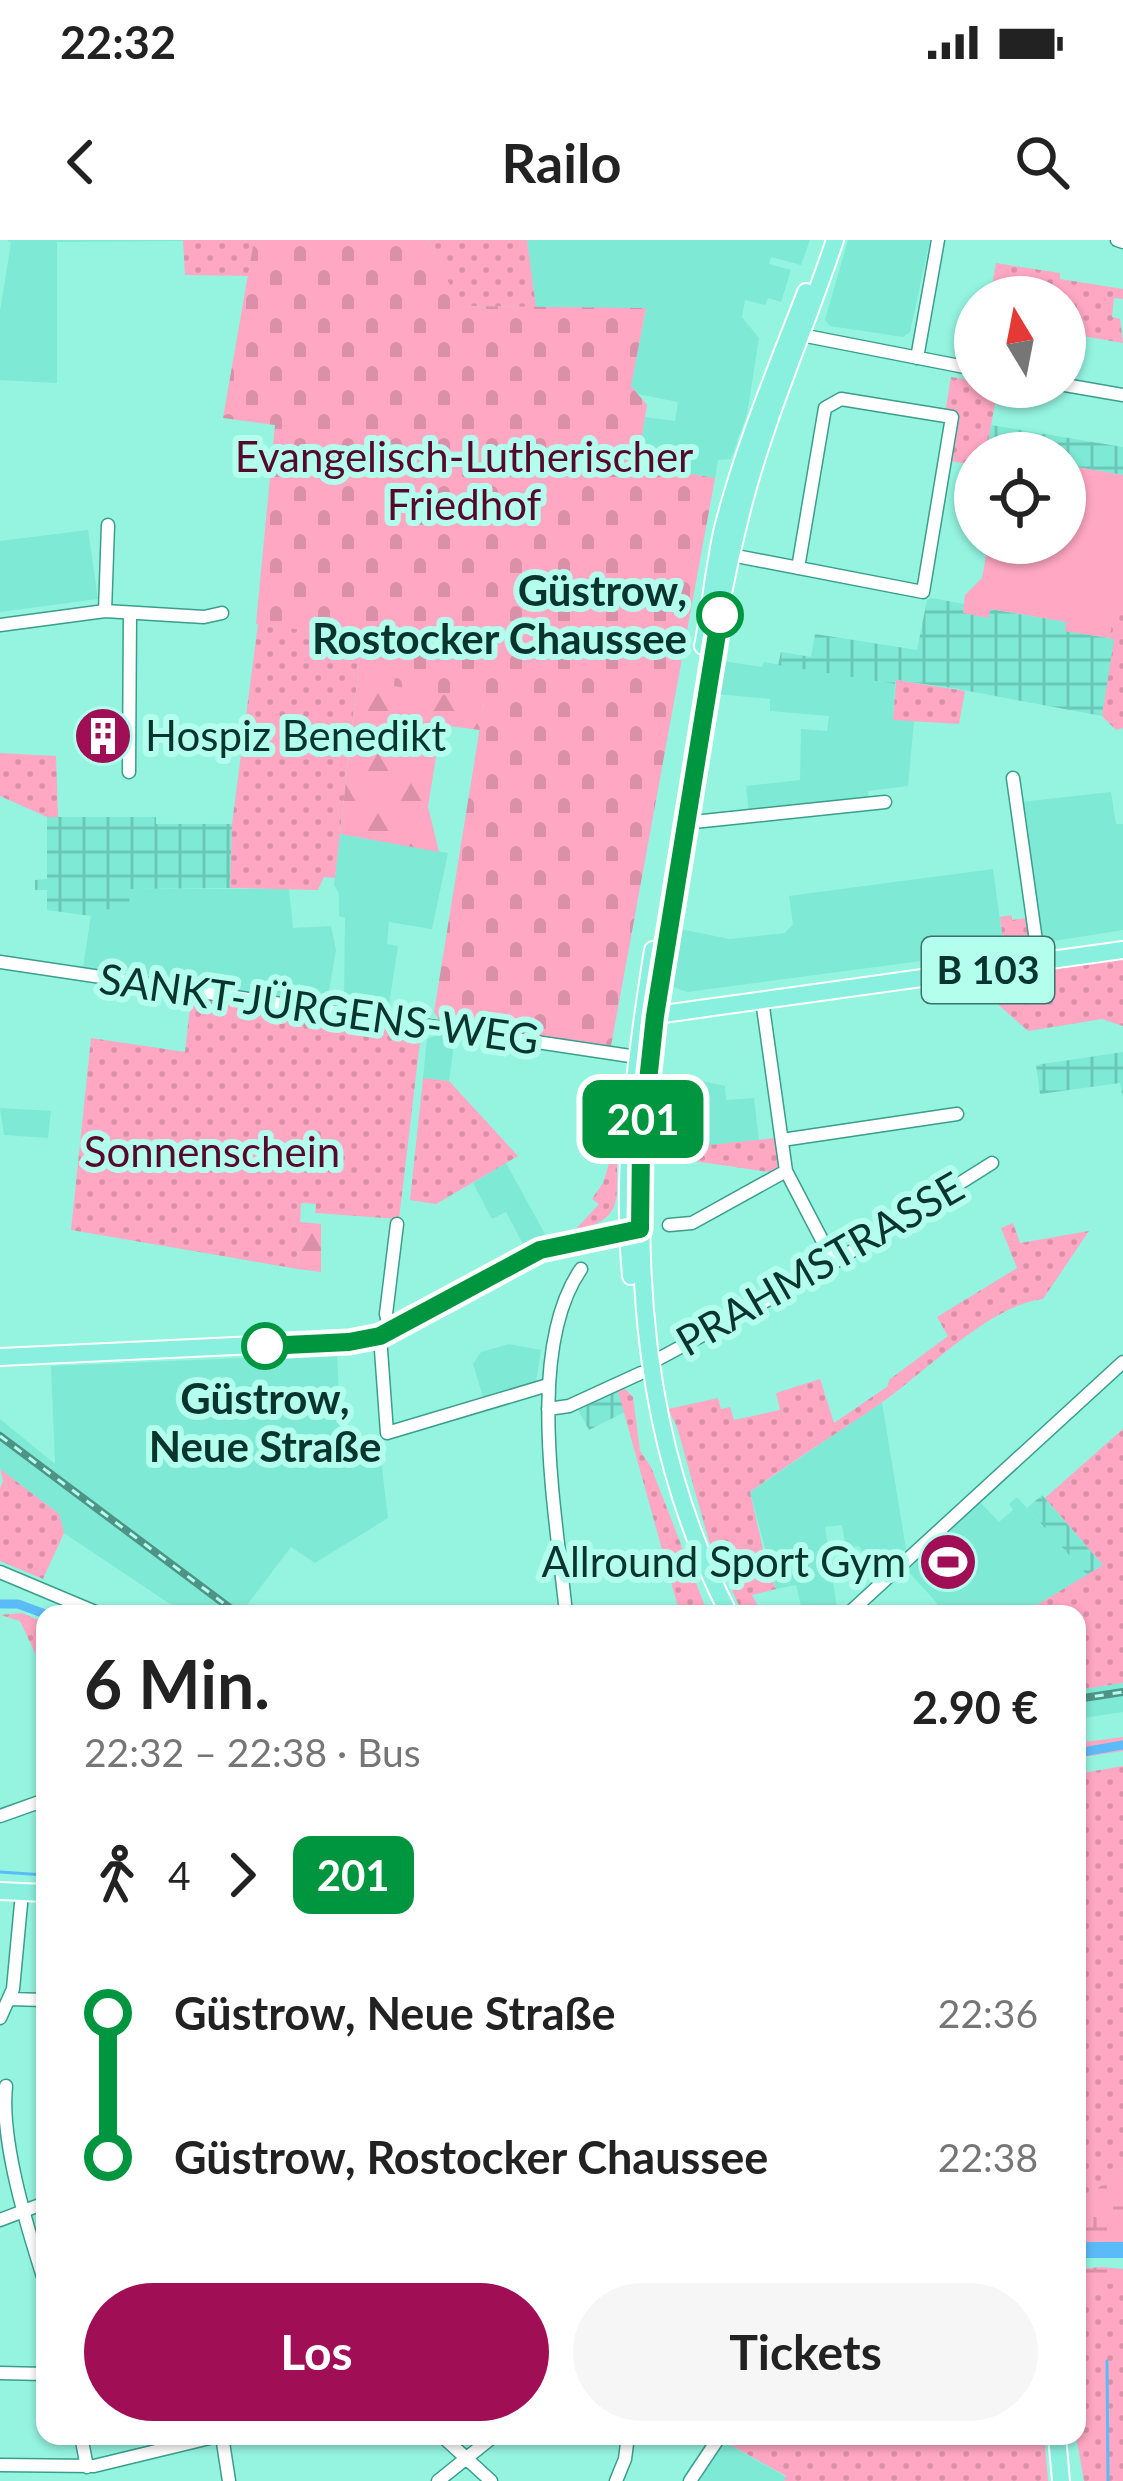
<!DOCTYPE html>
<html lang="de">
<head>
<meta charset="utf-8">
<style>
	body { margin:0; font-family:Lato,sans-serif; background:#f6f6f6; color:#222; height:100vh; display:flex; flex-direction:column; font-size:45px; white-space:nowrap }
	* { box-sizing:border-box; margin:0 }
	p { font-size:39px; color:#767676 }
	.icon { flex:none; width:66px; height:66px; fill:none; stroke:currentColor; stroke-width:2; stroke-linecap:round; stroke-linejoin:round }
	.map { position:relative; flex:1; overflow:hidden }
	.panel { position:absolute; left:36px; top:1365px; width:1050px; height:840px; display:flex; flex-direction:column; background:#fff; border-radius:24px; box-shadow:0 3px 9px #0004 }
	.panel>* { flex:none }
	.badge { padding:0 24px; border-radius:18px; font-size:42px; line-height:78px }
	.needle { width:78px; rotate:350deg }
	.fabs { position:absolute; left:954px; top:36px; display:grid; gap:24px }
	.fabs a { display:grid; place-items:center; width:132px; height:132px; border-radius:50%; background:#fff; box-shadow:0 3px 9px #0004; font-size:60px }
	.map>.badge { position:absolute; translate:-50% -50%; box-shadow:0 0 0 6px #fff }
	.legs { display:flex; align-items:center; gap:18px; height:132px; padding:0 48px; font-size:39px }
	.legs p { margin-inline-start:auto }
	.overview { display:flex; align-items:center; justify-content:space-between; height:204px; padding:0 48px }
	h1 { font-size:66px; font-weight:700; line-height:90px }
	.primary-button { display:flex; gap:24px; margin-top:auto; padding:24px 48px }
	.primary-button a { flex:1; height:138px; border-radius:72px; background:#a00e56; color:#fff; font-size:48px; font-weight:700; line-height:138px; text-align:center }
	.primary-button a+a { background:#f6f6f6; color:#222 }
	ul { padding:0 48px; list-style:none }
	li { display:flex; align-items:center; gap:42px; height:144px; font-size:45px }
	li i { display:grid; place-items:center; width:18px; height:100%; margin:0 15px; background:currentColor }
	li i::after { content:''; width:30px; height:30px; margin:-15px; border:9px solid; border-radius:50%; background:#fff }
	li p { margin-inline-start:auto }
	li:first-child i { background:linear-gradient(#0000 50%,currentColor 0) }
	li:last-child i { background:linear-gradient(currentColor 50%,#0000 0) }
	.status { display:flex; justify-content:space-between; align-items:center; height:84px; padding:0 60px; background:#fff; direction:ltr }
	.status svg { height:33px; fill:currentColor }
	header { display:flex; justify-content:space-between; align-items:center; height:156px; padding:0 48px; background:#fff; font-size:54px; font-weight:700 }
	.map>svg:first-child { display:block }
	.built { fill:#7ee9d4 }
	.industrial { fill:url(#industrial-grid) }
	.green { fill:url(#green-dots) }
	.forest { fill:url(#forest-firs) }
	.wetland { fill:url(#wetland-marsh) }
	.cemetery { fill:url(#cemetery-stones) }
	.pitch { fill:#ffa7c3 }
	.lines { fill:none; stroke-linecap:round; stroke-linejoin:round }
	.stream { stroke:#5bbbf8; stroke-width:3 }
	.canal { stroke:#5bbbf8; stroke-width:9 }
	.river { stroke:#5bbbf8; stroke-width:16 }
	.minor-casing { stroke:#3a9e8c; stroke-width:15 }
	.major-casing { stroke:#fff; stroke-width:20 }
	.minor { stroke:#fff; stroke-width:12 }
	.major { stroke:#89efdf; stroke-width:16 }
	.rail-casing { stroke:#4e9486; stroke-width:8 }
	.rail { stroke:#b3feed; stroke-width:3; stroke-dasharray:9; stroke-linecap:butt }
	.line-1-casing { stroke:#fff; stroke-width:27 }
	.line-1 { stroke:#009640; stroke-width:18 }
	.stop-1-dot { fill:#fff; stroke:#009640; stroke-width:6 }
	.labels { text-anchor:middle; stroke-width:12; stroke-linejoin:round; paint-order:stroke }
	.shield { fill:#b3feed; stroke:#3c7167; stroke-width:3 }
	.shield-label { font-size:39px; font-weight:bold; fill:#09352d }
	.park-label { font-size:42px; fill:#56082d; stroke:#b3feed }
	.stop-label { font-size:42px; font-weight:bold; fill:#09352d; stroke:#b3feed; text-anchor:end }
	.poi-label { font-size:42px; fill:#09352d; stroke:#b3feed; text-anchor:start }
	.street-label { font-size:42px; fill:#09352d; stroke:#b3feed }
</style>
</head>
<body>
<div class="status"><b>22:32</b><svg viewBox="0 0 49 12"><path d="M0 12V9h3v3zM5 12V6h3v6zM10 12V3h3v9zM15 12V0h3v12zM26 1h20v11H26zM47 4h2v5h-2z"/></svg></div>
<header><svg class="icon" aria-label="back" viewBox="0 0 24 24"><path d="M15 5l-7 7 7 7"/></svg>Railo<svg class="icon" aria-label="search" viewBox="0 0 24 24"><circle cx="10" cy="10" r="6"/><path d="M15 15l6 6"/></svg></header>
<div class="map">
<svg width="1123" height="2241" viewBox="0 0 1123 2241">
	<defs>
		<pattern id="industrial-grid" width="8" height="8" patternUnits="userSpaceOnUse" patternTransform="scale(3)"><rect width="8" height="8" fill="#7ee9d4"/><path d="M0 4h8M4 0v8" fill="none" stroke="#6cc8b6"/></pattern>
		<pattern id="green-dots" width="8" height="8" patternUnits="userSpaceOnUse" patternTransform="scale(3)"><rect width="8" height="8" fill="#ffa7c3"/><path d="M2 2h.1M6 6h.1" fill="none" stroke="#d990a8" stroke-width="1.8" stroke-linecap="round"/></pattern>
		<pattern id="forest-firs" width="22" height="20" patternUnits="userSpaceOnUse" patternTransform="scale(3)"><rect width="22" height="20" fill="#ffa7c3"/><path d="M5 1l3.5 6h-7zM16 11l3.5 6h-7z" fill="#d990a8"/></pattern>
		<pattern id="wetland-marsh" width="20" height="14" patternUnits="userSpaceOnUse" patternTransform="scale(3)"><rect width="20" height="14" fill="#ffa7c3"/><path d="M1 5h8M5 5V1M11 12h8M15 12V8" fill="none" stroke="#d990a8"/></pattern>
		<pattern id="cemetery-stones" width="16" height="16" patternUnits="userSpaceOnUse" patternTransform="scale(3)"><rect width="16" height="16" fill="#ffa7c3"/><path d="M2 7V4a2 2 0 0 1 4 0v3zM10 15v-3a2 2 0 0 1 4 0v3z" fill="#d990a8"/></pattern>
	</defs>
	<rect width="100%" height="100%" fill="#94f4e0"/>
	<path class="built" d="M7 0H183V1L57 2V143L0 140V71L11 3Z
		M527 0H810L801 25 771 17 769 24 791 30 781 62 768 58 765 65 745 60 742 77 759 98 747 174 731 219 718 220 715 238 637 225 645 177 675 181 678 162 638 154 631 146 646 69 536 67Z
		M848 0H930L910 92 903 97 830 86 825 80Z
		M88 290 98 359 0 372V301Z
		M722 421 762 427 764 422 895 444 893 479 914 481 908 546 868 551 869 558 749 574 746 546 800 540 801 489 827 491 829 476 770 471V459L716 454Z
		M1111 552 1116 584H1123V690L1041 703 1021 562Z
		M340 594 448 613 432 689 389 682 387 704 398 706 388 771 344 764 345 678 339 676V653L334 645Z
		M993 629 1004 710 687 752 671 746 679 689 730 699 785 693 793 684 789 656Z
		M130 649H289L293 688 331 686 336 710 327 763 83 727 92 669Z
		M437 795 455 797 449 841 423 838 427 799Z
		M666 833 725 846 726 860 754 858 759 900 683 908 680 919 656 917Z
		M0 868 51 871 48 898 4 895Z
		M506 923 545 994 524 1006 506 972 492 979 473 943Z
		M509 1104 541 1110 536 1142 483 1157 473 1124 481 1112Z
		M337 1114 342 1218 378 1196 388 1278 315 1323 291 1307 244 1369 249 1374H185L64 1293 59 1274 0 1229V1179L55 1224 51 1126Z
		M882 1162 906 1309 889 1324 877 1310 867 1319 859 1306 846 1309 842 1285 825 1287 837 1369 832 1374H803L796 1345 776 1349 750 1252Z
		M1017 1257 1087 1335 1022 1374H934L937 1363 907 1330 980 1262 999 1282 1013 1270 1009 1264Z
		M1123 1443V1472L1077 1479V1450Z
		M725 2202 786 2237 784 2241H699Z"/>
	<path class="industrial" d="M991 185 1123 207V235L1065 225V213H986Z
		M931 358 964 364 963 373 990 369 1067 382 1066 391 1115 399 1102 476 952 448 896 440 895 444 778 425 781 412 811 417 815 394 917 410 927 360Z
		M47 577H156V584H232L230 648 130 649 129 670 93 669 91 676 47 670V650H35V640L47 639Z
		M1123 812V857L1120 843 1040 854 1036 825Z
		M618 1151 625 1172 589 1190 578 1170Z
		M1042 1255 1103 1325 1087 1335 1027 1268Z"/>
	<path class="green" d="M183 0H254L248 36 185 35Z
		M428 0H527L536 67 459 66Z
		M996 23 1060 33V39L1123 49V59L1114 58 1112 77 1120 79 1123 103 1065 93V57H990Z
		M951 137 975 141V147H998L986 213H975V225L950 221 945 173Z
		M1114 371 1123 373V488L1116 490 1102 476 1114 400 1109 398Z
		M258 384 362 397 335 638 324 637 318 650 230 648 232 584Z
		M896 440 965 451 959 484 893 480Z
		M0 513 56 516 58 577H47L0 556Z
		M1011 675 1012 680 1026 678 1030 707 1004 710 1000 677Z
		M1123 717V786L1102 779 1028 791 992 759 988 738 992 734Z
		M191 758 421 793 399 979 315 973 316 964 301 963 298 1029 71 990 91 798 185 812Z
		M423 838 449 841 518 916 436 964 410 960Z
		M775 898 779 926 769 932 680 919 682 908Z
		M611 918 617 919C617 965 622 979 574 991L599 964 592 959 603 943Z
		M1013 983 1020 1003 1089 991 1043 1059C993 1064 929 1128 888 1158 843 1190 795 1219 750 1252L765 1318 776 1349 752 1355 762 1374H743L709 1301 677 1187 668 1169 718 1158 721 1169 730 1167 734 1180 780 1170 776 1153 820 1139 834 1183 888 1146 889 1140 948 1096 937 1077 1017 1028 1001 988Z
		M625 1149 633 1157 640 1211 651 1227 708 1374H680L618 1151Z
		M1123 1189V1443L1077 1450V1374H1022L1103 1325 1045 1258Z
		M0 1229 59 1274 64 1293 43 1339 0 1321V1248L3 1241Z
		M22 1373 45 1383V1434L20 1381 0 1375Z
		M1123 1526V1928L1077 1965V1534Z
		M1105 2044H1123V2241H1084L1076 2196 1077 2079 1085 2063Z
		M728 2196H1044L1048 2241H784L786 2236 725 2202Z"/>
	<path class="forest" d="M362 397 398 403 484 462 480 490 441 485 428 567 439 612 340 594Z
		M300 982 321 984V1032L298 1029Z"/>
	<path class="wetland" d="M1123 1497V1511L1077 1518V1503Z
		M1123 1928V2018L1077 2016V1965Z
		M1102 2027 1123 2029V2044H1105L1085 2063 1077 2029Z"/>
	<path class="cemetery" d="M254 0H428L460 66 646 68 631 146 647 165 637 225 715 238 611 806 440 781 434 772 484 462 394 446 398 402 256 384 275 185 223 178Z"/>
	<path class="pitch" d="M1065 225 1123 235V373L1114 372 1109 398 1065 391 1066 382 991 369 988 378 963 373 965 355 982 338 987 310 997 311 999 303H1065Z"/>
	<g class="lines">
		<path class="stream" d="M0 1632 45 1635
			M1107 2121 1108 2241"/>
		<path class="canal" d="M0 1364H18L45 1374
			M1077 1513 1123 1505"/>
		<path class="river" d="M1077 2010H1123"/>
		<g class="minor-casing">
			<path id="minor" d="M1117 0 1123 2
				M796 94 975 129
				M917 118 938 0
				M1065 145 1123 155
				M726 314 923 352 952 177 841 159 825 168 798 328
				M105 371 108 285
				M0 385 105 371 204 377 222 373
				M129 532 130 373
				M1013 538 1039 722
				M684 583 885 562
				M0 722 637 817
				M762 760 786 931 834 1023
				M782 900 957 874
				M669 985 692 983 786 931
				M390 1092 386 1074 397 984
				M380 1096 387 1193 548 1145
				M649 1124 814 1035 992 923
				M548 1169 569 1166 641 1133
				M0 1332 100 1374
				M566 1374C557 1278 524 1111 581 1029
				M848 1374 1123 1122
				M0 1576 45 1560
				M10 1759 45 1760
				M0 1778 13 1749 22 1653
				M6 1846C0 1902 28 1990 45 2043
				M0 1980 45 1963
				M0 2133 45 2134
				M81 2196 87 2227
				M222 2196 229 2241
				M442 2196 491 2241
				M0 2225 94 2226 218 2196
				M438 2241 494 2196
				M616 2241 625 2219 628 2196
				M690 2241 720 2196"/>
		</g>
		<g class="major-casing">
			<path id="major" d="M703 406C711 367 714 327 723 288 744 206 776 130 806 52
				M649 776 1123 710
				M631 1036C621 926 636 818 653 710
				M0 1117 365 1100 390 1092 540 1010 634 991
				M729 1374C599 1120 640 850 684 580 702 473 717 363 745 258 769 169 806 87 835 0
				M0 1651 45 1653
				M1057 2196 1061 2241"/>
		</g>
		<use href="#minor" class="minor"/>
		<use href="#major" class="major"/>
		<g class="rail-casing">
			<path id="rail" d="M0 1196 238 1374
				M1077 1459 1123 1452"/>
		</g>
		<use href="#rail" class="rail"/>
	</g>
	<g class="lines">
		<g class="line-1-casing">
			<path id="line-1" d="M265 1106 349 1102 380 1096 540 1010 640 989 641 906 655 776 720 375"/>
		</g>
		<use href="#line-1" class="line-1"/>
	</g>
	<defs>
		<g id="building-disc" transform="scale(3)"><circle r="9.5" fill="#a00e56" stroke="#b3feed"/><path d="M-4-6H4V6H1V3H-1V6H-4ZM-2.5-4.3h1.7v1.8h-1.7ZM.8-4.3h1.7v1.8H.8ZM-2.5-1h1.7V.8h-1.7ZM.8-1h1.7V.8H.8Z" fill="#fff"/></g>
		<g id="stadium-disc" transform="scale(3)"><circle r="9.5" fill="#a00e56" stroke="#b3feed"/><path d="M0-5a6.5 5 0 1 0 0 10a6.5 5 0 1 0 0-10ZM-3.5-1.8h7v3.6h-7Z" fill="#fff"/></g>
	</defs>
	<g fill-rule="evenodd">
		<use href="#building-disc" x="103" y="496"/>
		<use href="#stadium-disc" x="948" y="1322"/>
	</g>
	<g class="stop-1-dot">
		<circle cx="720" cy="375" r="21"/>
		<circle cx="265" cy="1106" r="21"/>
	</g>
	<g class="labels">
		<rect class="shield" x="922" y="697" width="132" height="66" rx="9"/>
		<g class="shield-label">
			<text x="988" y="744">B 103</text>
		</g>
		<g class="park-label">
			<text x="464" y="232">Evangelisch-Lutherischer<tspan x="464" dy="48">Friedhof</tspan></text>
			<text x="212" y="927">Sonnenschein</text>
		</g>
		<g class="stop-label">
			<text x="687" y="366">Güstrow,<tspan x="687" dy="48">Rostocker Chaussee</tspan></text>
			<text x="265" y="1174" text-anchor="middle">Güstrow,<tspan x="265" dy="48">Neue Straße</tspan></text>
		</g>
		<g class="poi-label">
			<text x="145" y="511">Hospiz Benedikt</text>
			<text x="906" y="1337" text-anchor="end">Allround Sport Gym</text>
		</g>
		<g class="street-label">
			<text transform="translate(319 769) rotate(8)" y="15">SANKT-JÜRGENS-WEG</text>
			<text transform="translate(820 1024) rotate(-30)" y="15">PRAHMSTRASSE</text>
		</g>
	</g>
</svg>
<div class="fabs">
<a><svg class="needle" viewBox="-14 -14 28 28"><path d="M0-13l5 13h-10z" fill="#e53935"/><path d="M0 13l5-13h-10z" fill="#767676"/></svg></a>
<a><svg class="icon" aria-label="locate" viewBox="0 0 24 24"><circle cx="12" cy="12" r="6"/><path d="M12 2v4M12 18v4M2 12h4M18 12h4"/></svg></a>
</div>
<b class="badge" style="left:643px;top:879px;background:#009640;color:#fff">201</b>
<section class="panel">
<div class="overview"><div><h1>6 Min.</h1><p>22:32 – 22:38 · Bus</p></div><b>2.90 €</b></div>
<div class="legs"><svg class="icon" aria-label="walk" viewBox="0 0 24 24"><circle cx="13" cy="4" r="2"/><path d="M13 8l-2 6 4 7M11 14l-3 7M7 12l3-4h3l4 4"/></svg>4<svg class="icon" aria-label="forward" viewBox="0 0 24 24"><path d="M9 5l7 7-7 7"/></svg><b class="badge" style="background:#009640;color:#fff">201</b></div>
<ul>
<li><i style="color:#009640"></i><b>Güstrow, Neue Straße</b><p>22:36</p></li>
<li><i style="color:#009640"></i><b>Güstrow, Rostocker Chaussee</b><p>22:38</p></li>
</ul>
<div class="primary-button"><a>Los</a><a>Tickets</a></div>
</section>
</div>
</body>
</html>
